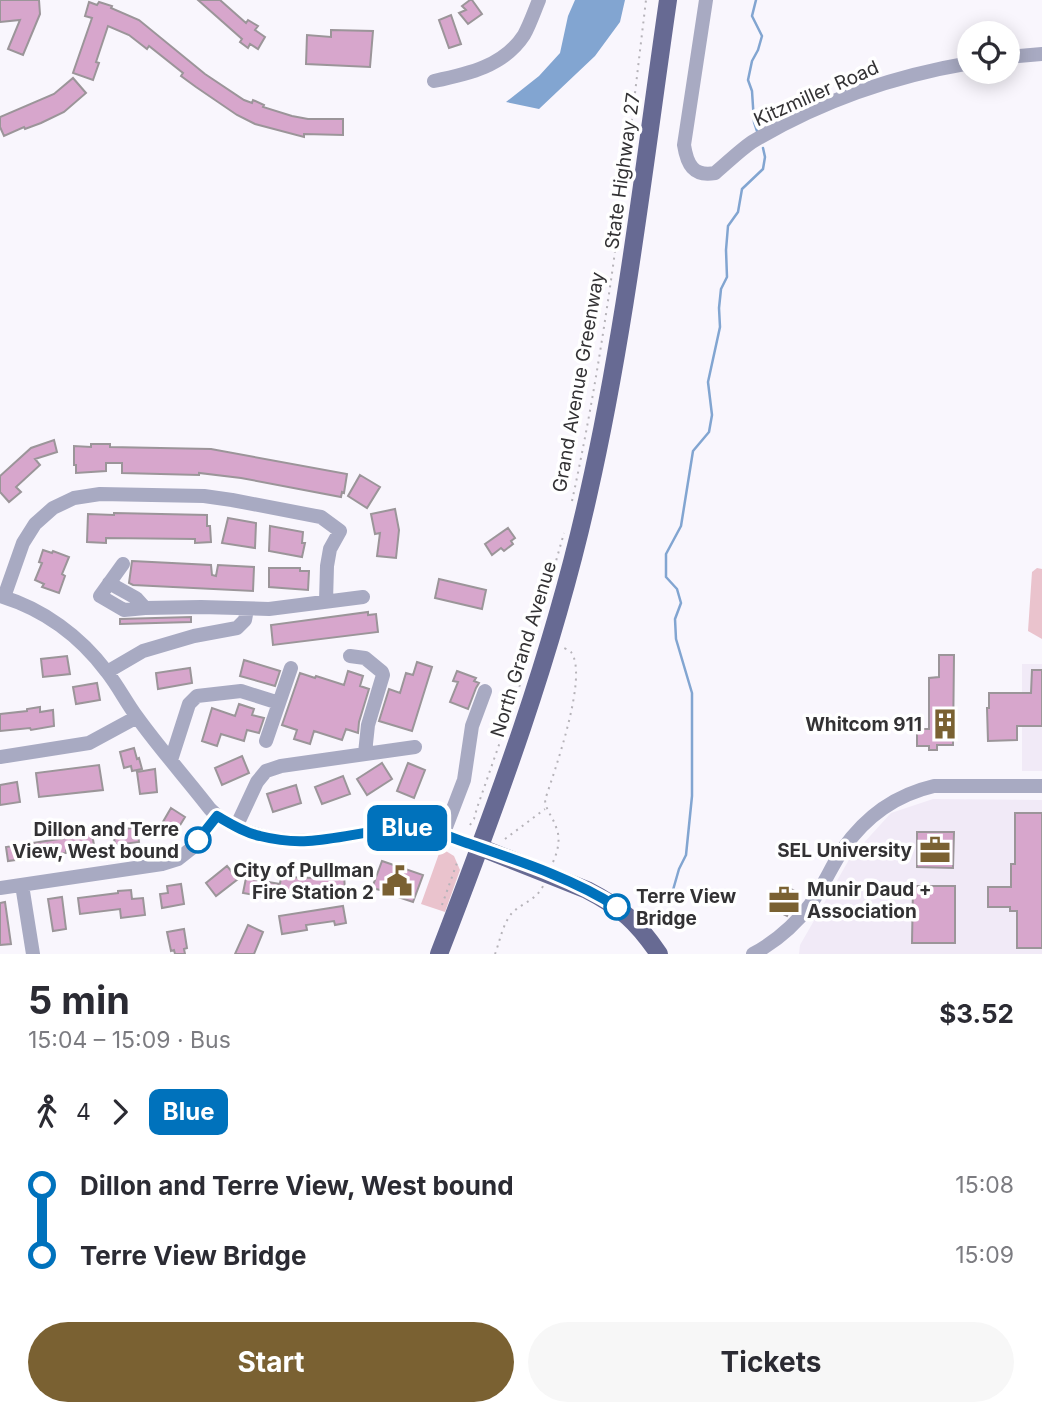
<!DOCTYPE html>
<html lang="en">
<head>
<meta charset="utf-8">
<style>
	body { margin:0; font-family:Inter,sans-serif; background:#f7f7f7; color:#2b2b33; height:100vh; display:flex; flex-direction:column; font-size:26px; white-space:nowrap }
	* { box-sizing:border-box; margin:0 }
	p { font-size:23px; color:#7c7c81 }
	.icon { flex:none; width:38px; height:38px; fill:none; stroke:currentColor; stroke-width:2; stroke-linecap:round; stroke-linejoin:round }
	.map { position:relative; height:954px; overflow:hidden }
	.side { display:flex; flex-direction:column; background:#fff; flex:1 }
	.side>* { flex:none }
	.badge { padding:0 14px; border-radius:10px; font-size:24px; line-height:46px }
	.buttons { position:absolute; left:957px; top:21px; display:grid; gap:14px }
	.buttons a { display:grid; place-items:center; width:63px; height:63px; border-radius:50%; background:#fff; box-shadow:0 4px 18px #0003; font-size:35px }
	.map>.badge { position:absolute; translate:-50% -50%; box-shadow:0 0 0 4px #fff }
	.legs { display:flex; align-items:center; gap:10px; height:77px; padding:0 28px; font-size:23px }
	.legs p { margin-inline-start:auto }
	.headline { display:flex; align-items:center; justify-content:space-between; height:119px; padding:0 28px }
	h1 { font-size:38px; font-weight:700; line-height:52px }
	.primary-button { display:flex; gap:14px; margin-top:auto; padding:14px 28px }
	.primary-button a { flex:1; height:80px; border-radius:42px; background:#7a6132; color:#fff; font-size:28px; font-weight:700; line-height:80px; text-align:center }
	.primary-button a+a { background:#f7f7f7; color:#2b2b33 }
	ul { padding:0 28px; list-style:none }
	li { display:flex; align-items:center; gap:24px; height:70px; font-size:26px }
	li i { display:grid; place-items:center; width:10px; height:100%; margin:0 9px; background:currentColor }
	li i::after { content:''; width:18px; height:18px; margin:-9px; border:5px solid; border-radius:50%; background:#fff }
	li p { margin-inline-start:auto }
	li:first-child i { background:linear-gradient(#0000 50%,currentColor 0) }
	li:last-child i { background:linear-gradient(currentColor 50%,#0000 0) }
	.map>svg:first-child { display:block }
	.built { fill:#f1eaf7 }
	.green { fill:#eac3cd }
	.water { fill:#82a5d1 }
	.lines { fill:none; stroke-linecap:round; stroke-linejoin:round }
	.stream { stroke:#82a5d1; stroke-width:2.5 }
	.building { fill:#d7a6cc; stroke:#9b9599; stroke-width:2 }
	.path { stroke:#b6b3b9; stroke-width:2; stroke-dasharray:2 5; stroke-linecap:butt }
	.minor { stroke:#a8aac2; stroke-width:14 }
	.major { stroke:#676a93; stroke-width:18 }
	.line-1-casing { stroke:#fff; stroke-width:16 }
	.line-1 { stroke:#0072bc; stroke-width:10 }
	.stop-1-dot { fill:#fff; stroke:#0072bc; stroke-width:3.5 }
	.labels { text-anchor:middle; stroke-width:7; stroke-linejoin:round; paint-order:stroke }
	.street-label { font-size:19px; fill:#333234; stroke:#fff }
	.poi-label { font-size:19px; font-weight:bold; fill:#333234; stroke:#fff; text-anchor:end }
	.stop-label { font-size:19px; font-weight:bold; fill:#333234; stroke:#fff; text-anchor:end }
</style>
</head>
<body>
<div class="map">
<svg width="1042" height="954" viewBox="0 0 1042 954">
	<rect width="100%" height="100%" fill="#f9f6fd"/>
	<path class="built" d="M1022 664H1042V771H1022Z
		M933 799 1042 800V954H799L800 945 850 858 891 813Z"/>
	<path class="green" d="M1037 568 1042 569V639L1028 631 1032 572Z
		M441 848 454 856 460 870 445 912 421 904Z"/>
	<path class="water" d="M575 0H625L620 22 595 56 539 109 506 102 539 76 560 53 568 16Z"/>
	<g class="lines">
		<path class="stream" d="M756 0 752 16 762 36 758 50 752 61 748 80 752 91 754 122 757 131
			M671 897 679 869 686 855 692 796V693L676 639 675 619 681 603 677 589 666 577V554L681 526 693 451 709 432 712 415 708 382 720 327 719 308 721 289 727 277 726 250 728 226 738 212 742 189 763 169 765 157 763 148"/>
	</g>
	<path class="building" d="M0 0H39L40 14 23 55 8 49 20 20 0 22Z
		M198 0H220L246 23 248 20 258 26 255 30 265 37 258 49 250 44 248 48 240 42 242 39Z
		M470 0H472L482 14 468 24 459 13 466 10 462 6Z
		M89 2 97 5 99 2 112 6 111 8 139 20 205 74 244 100 252 103 253 100 264 105 263 107 292 116 308 119H343V135L304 134V137L255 124 237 115 196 87 181 76 183 73 149 46 147 49 129 35 108 26 96 62 99 63 93 80 73 73 92 18 85 16Z
		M451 15 461 44 449 48 439 20Z
		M331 30 373 31 370 67 306 64 307 35 331 37Z
		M73 78 86 93 64 112 41 123 25 129 24 127 4 136 0 127V117L54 94Z
		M54 440 57 452 35 459 40 465 16 487 21 492 9 502 0 492V476L31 448Z
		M91 444H110V447L211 449 347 474 344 493 342 492 341 497 241 478 199 473V475L122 473V463H106V471L76 473V465H74V446L91 447Z
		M360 475 380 487 367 508 348 496Z
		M395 509 399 530 396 558 377 556 380 533 375 534 371 514Z
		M114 513 207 515V526H210L211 542 195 543V539L106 538V543L87 542 88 514 114 515Z
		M228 518 256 523 255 548 222 543Z
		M270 526 303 532 302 543H305L302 557 269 551Z
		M508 528 515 538 511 541 513 544 504 551 501 548 492 555 485 544Z
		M43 550 52 553 53 551 69 557 62 574 65 576 59 593 42 587 44 584 35 580 42 563 39 562Z
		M132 561 211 565 212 575 216 576 218 565 254 567 253 591 133 585 129 583Z
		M269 568H300V571H309L308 590 269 587Z
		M439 579 486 590 482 609 435 598Z
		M368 612V615L376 614 378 632 273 645 271 625Z
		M191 617V622L120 624V619Z
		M939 655H954L953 745H937V750H929V746H917V729H929V678L939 677Z
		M67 656 70 674 43 677 41 659Z
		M244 660 280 671 275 686 240 676Z
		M417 662 432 667 412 731 379 721 389 689 400 693 406 673 413 675Z
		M190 668 192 683 158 689 156 673Z
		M1032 670H1042V726H1017V740L988 741 987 708H989V693H1031Z
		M348 671 363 676 360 686 369 689 359 722 358 733 346 729 342 740 314 731 310 744 294 739 297 730 282 725 300 673 315 678 316 676 344 685Z
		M457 671 476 678 474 681 479 683 476 688 468 709 450 702 458 682 453 681Z
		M97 683 100 700 76 704 73 687Z
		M239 704 254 709 252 715 264 718 259 733 247 730 244 741 221 734 217 746 202 741 212 708 235 716Z
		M40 707V712L53 710 54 726 31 730 30 728 0 731V714L27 711V709Z
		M134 748 137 759 139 758 142 769 132 771 131 766 124 768 120 752Z
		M242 756 249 773 222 785 215 768Z
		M382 763 392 779 367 795 357 779Z
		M408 763 425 770 414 798 397 791Z
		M99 765 103 790 39 797 36 773Z
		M155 769 157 792 140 794 137 772Z
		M343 776 350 794 322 804 315 787Z
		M17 782 20 802 0 805V785Z
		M296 785 301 803 273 812 267 794Z
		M171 808 185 817 174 835 160 827Z
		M1015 813H1042V948H1017V911H1010V907H988V887H1011V864H1015Z
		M137 827 139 842 115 845 113 831Z
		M917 832H954L953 868 917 867Z
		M92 834 94 845 66 850V853L8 861 6 847Z
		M382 861 423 875 413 902 389 894V890H380L372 888Z
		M227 866 238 879 216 896 206 883Z
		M344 874 345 891 308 892V895L271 894V898L243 893 246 878 280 884 281 877 315 878V875Z
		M181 884 184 904 162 908 160 894 168 893 167 886Z
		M913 886H955V943H912Z
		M787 887 798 893 787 916 769 907 779 889 785 892Z
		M131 890 132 899 143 898 145 915 121 918 120 909 80 914 78 898 118 893V891Z
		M62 897 66 929 53 931 48 899Z
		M5 902 11 944 0 945V903Z
		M343 906 346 923 335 925 334 921 306 925 307 930 282 934 279 916Z
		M248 925 263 932 254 954H235Z
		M184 929 187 948 184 949 185 954H175L174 950 171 951 167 932Z"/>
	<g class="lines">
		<path class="path" d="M572 501C608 336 626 168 646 0
			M470 825 474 819 477 808 523 676 527 661 529 637 540 617 564 533
			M505 839 545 809
			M553 862C558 851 561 838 556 827 553 817 546 811 545 800 554 772 589 676 571 652 569 650 564 648 562 647
			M442 905 458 860
			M495 954C500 941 503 922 513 912 523 903 537 899 543 886"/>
		<path class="minor" d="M706 0 684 145C687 164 693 177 715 173 727 163 739 151 752 142 818 102 894 76 970 63
			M1008 57 1042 54
			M434 81C468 74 504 66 524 35 530 24 534 12 539 0
			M123 564 100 596 124 610 145 608 201 607 269 609 363 597
			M109 583 136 598 145 608
			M0 596C43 609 80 636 107 672 118 686 126 702 137 717 160 749 186 778 210 809 220 820 233 826 247 831 288 848 332 838 374 832 390 829 407 826 423 829 442 832 461 841 479 847
			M4 597 23 543 35 524 53 508 74 498 100 494 204 496 232 500 321 517 340 531 330 549 327 566 326 601
			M350 656 365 658 382 672 383 675 368 725 365 753
			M107 672 143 651 194 636 237 628 245 620 247 609
			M279 703 291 668
			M0 757 89 743 137 717
			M171 760 189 704 197 696 241 691 279 703 266 741
			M236 827 257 782 266 771 281 766 415 747
			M443 835 464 780 472 726 485 691
			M22 885 33 954
			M0 888 162 864 178 859 192 848 217 816
			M753 954C775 942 795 925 810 905 823 887 831 867 843 849 866 816 895 795 934 786H1042"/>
		<path class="major" d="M479 847 587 890C622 908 637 922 659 954
			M439 954C497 804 553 653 588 496 625 333 644 166 668 0"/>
	</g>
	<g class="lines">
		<g class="line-1-casing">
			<path id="line-1" d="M198 840 217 816C231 824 245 833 260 836 276 840 292 842 308 841 345 839 382 826 419 829 436 830 454 839 470 844 519 861 574 879 617 907"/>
		</g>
		<use href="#line-1" class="line-1"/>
	</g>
	<defs>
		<g id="building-bare" transform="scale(2.415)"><path d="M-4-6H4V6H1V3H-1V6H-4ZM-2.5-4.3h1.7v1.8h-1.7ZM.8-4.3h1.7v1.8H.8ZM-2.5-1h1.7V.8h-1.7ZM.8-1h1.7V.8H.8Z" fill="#7a6132" stroke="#fff" stroke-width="2.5" paint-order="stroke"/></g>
		<g id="office-bare" transform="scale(2.415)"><path d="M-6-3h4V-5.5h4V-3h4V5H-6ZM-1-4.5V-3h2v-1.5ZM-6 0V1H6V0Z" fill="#7a6132" stroke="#fff" stroke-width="2.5" paint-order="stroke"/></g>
		<g id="civic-bare" transform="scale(2.415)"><path d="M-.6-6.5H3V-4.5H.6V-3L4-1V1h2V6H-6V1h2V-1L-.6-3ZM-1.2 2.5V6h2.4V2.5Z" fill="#7a6132" stroke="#fff" stroke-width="2.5" paint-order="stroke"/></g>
	</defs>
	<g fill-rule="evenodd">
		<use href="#building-bare" x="945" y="724"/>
		<use href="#office-bare" x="935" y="850"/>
		<use href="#civic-bare" x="397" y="881"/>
		<use href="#office-bare" x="784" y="900"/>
	</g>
	<g class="stop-1-dot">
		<circle cx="198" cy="840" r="12"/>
		<circle cx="617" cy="907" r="12"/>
	</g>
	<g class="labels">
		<g class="street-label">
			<text transform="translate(816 93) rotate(-24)" y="7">Kitzmiller Road</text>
			<text transform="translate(622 171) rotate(-82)" y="7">State Highway 27</text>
			<text transform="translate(578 382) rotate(-80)" y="7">Grand Avenue Greenway</text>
			<text transform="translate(523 649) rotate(-73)" y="7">North Grand Avenue</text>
		</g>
		<g class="poi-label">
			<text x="922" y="731">Whitcom 911</text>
			<text x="912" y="857">SEL University</text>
			<text x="374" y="877">City of Pullman<tspan x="374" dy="22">Fire Station 2</tspan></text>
			<text x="807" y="896" text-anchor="start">Munir Daud +<tspan x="807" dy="22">Association</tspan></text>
		</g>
		<g class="stop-label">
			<text x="179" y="836">Dillon and Terre<tspan x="179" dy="22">View, West bound</tspan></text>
			<text x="636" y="903" text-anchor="start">Terre View<tspan x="636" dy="22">Bridge</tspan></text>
		</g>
	</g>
</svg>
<div class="buttons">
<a><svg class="icon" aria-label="locate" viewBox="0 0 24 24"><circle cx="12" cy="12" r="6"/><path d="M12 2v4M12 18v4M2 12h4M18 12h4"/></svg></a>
</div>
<b class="badge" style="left:407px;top:828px;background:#0072bc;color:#fff">Blue</b>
</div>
<section class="side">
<div class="headline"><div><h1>5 min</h1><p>15:04 – 15:09 · Bus</p></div><b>$3.52</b></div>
<div class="legs"><svg class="icon" aria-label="walk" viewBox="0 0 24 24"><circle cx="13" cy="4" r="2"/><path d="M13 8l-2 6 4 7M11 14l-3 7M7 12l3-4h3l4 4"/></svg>4<svg class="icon" aria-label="forward" viewBox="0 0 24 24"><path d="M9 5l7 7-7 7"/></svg><b class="badge" style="background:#0072bc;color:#fff">Blue</b></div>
<ul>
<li><i style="color:#0072bc"></i><b>Dillon and Terre View, West bound</b><p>15:08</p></li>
<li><i style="color:#0072bc"></i><b>Terre View Bridge</b><p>15:09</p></li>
</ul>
<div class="primary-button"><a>Start</a><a>Tickets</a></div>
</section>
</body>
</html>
